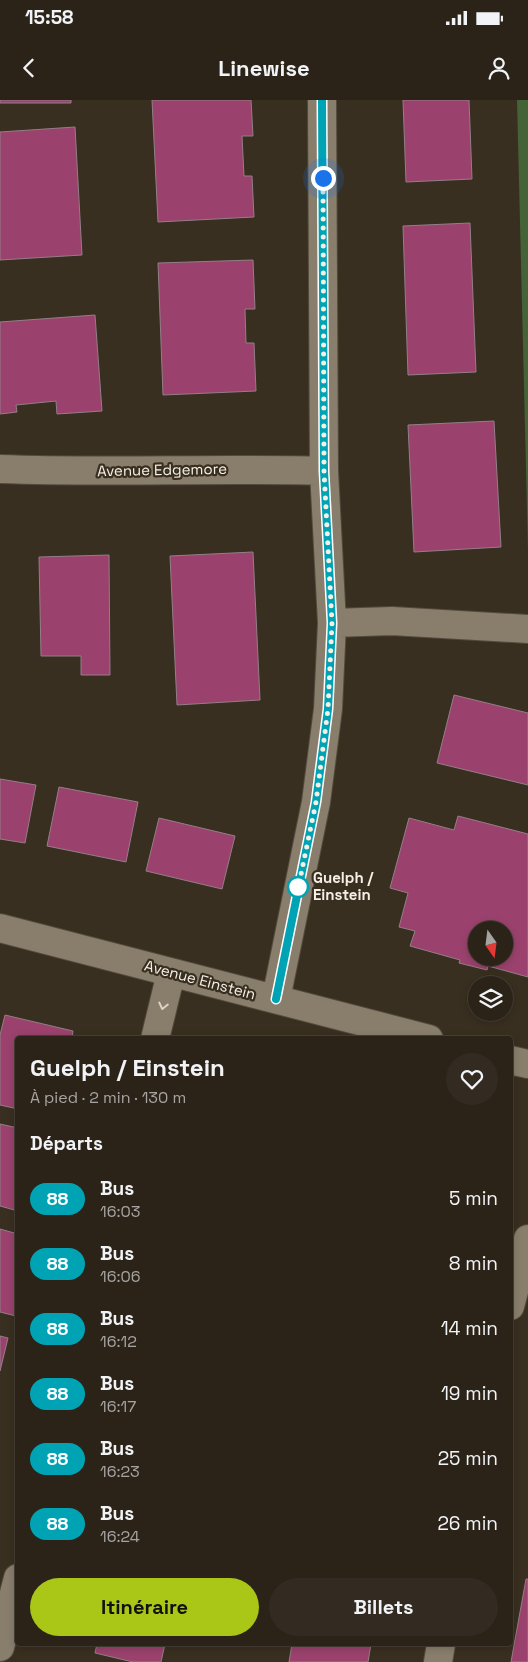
<!DOCTYPE html>
<html lang="fr">
<head>
<meta charset="utf-8">
<style>
	body { margin:0; font-family:"Space Grotesk",sans-serif; background:#332b21; color:#f1f3f6; height:100vh; display:flex; flex-direction:column; font-size:19px; white-space:nowrap }
	* { box-sizing:border-box; margin:0 }
	p { font-size:16px; color:#a6a4a2 }
	.icon { flex:none; width:28px; height:28px; fill:none; stroke:currentColor; stroke-width:2; stroke-linecap:round; stroke-linejoin:round }
	.map { position:relative; flex:1; overflow:hidden }
	.panel { position:absolute; left:15px; top:936px; width:498px; height:610px; display:flex; flex-direction:column; background:#2b2318; border-radius:5px; box-shadow:0 2px 8px #0003,0 0 0 1px #474037 }
	.panel>* { flex:none }
	.badge { padding:0 10px; border-radius:16px; font-size:18px; line-height:32px }
	.needle { width:32px; rotate:166deg }
	.buttons { position:absolute; left:468px; top:821px; display:grid; gap:10px }
	.buttons a { display:grid; place-items:center; width:45px; height:45px; border-radius:50%; background:#2b2318; box-shadow:0 2px 8px #0003,0 0 0 1px #474037; font-size:25px }
	.you { position:absolute; width:25px; height:25px; margin:-12px; border:4px solid #fff; border-radius:50%; background:#1a73e8; box-shadow:0 0 0 8px #1a73e833 }
	.map>.badge { position:absolute; translate:-50% -50%; box-shadow:0 0 0 2px #fff }
	h2 { padding:0 15px; font-size:19px; line-height:45px }
	.round { display:grid; place-items:center; flex:none; width:52px; height:52px; border-radius:26px; background:#332b21 }
	.summary { display:flex; align-items:center; justify-content:space-between; height:85px; padding:0 15px }
	h1 { font-size:24px; font-weight:800; line-height:38px }
	.primary-button { display:flex; gap:10px; margin-top:auto; padding:10px 15px }
	.primary-button a { flex:1; height:58px; border-radius:30px; background:#aac717; color:#111; font-size:20px; font-weight:800; line-height:58px; text-align:center }
	.primary-button a+a { background:#332b21; color:#f1f3f6 }
	ul { padding:0; list-style:none }
	li { display:flex; align-items:center; gap:15px; height:65px; padding:0 15px }
	li div { flex:1 }
	li b { display:block; font-size:19px }
	li em { font-style:normal }
	li .badge { min-width:55px; font-weight:700; text-align:center }
	.status { display:flex; justify-content:space-between; align-items:center; height:35px; padding:0 25px; background:#2b2318; direction:ltr }
	.status svg { height:14px; fill:currentColor }
	header { display:flex; justify-content:space-between; align-items:center; height:65px; padding:0 15px; background:#2b2318; font-size:22px; font-weight:800 }
	.map>svg:first-child { display:block }
	.green { fill:#446337 }
	.building { fill:#9a426d; stroke:#947e87; fill-rule:evenodd }
	.lines { fill:none; stroke-linecap:round; stroke-linejoin:round }
	.minor-casing { stroke:#534b3e; stroke-width:30 }
	.minor { stroke:#897e6c; stroke-width:28 }
	.oneway { stroke:#dad3c7 }
	.line-casing { stroke:#fff; stroke-width:11 }
	.line { stroke:#00a3b4; stroke-width:8 }
	.walk { stroke:#f5efe5; stroke-width:5; stroke-dasharray:0 9 }
	.stop-dot { fill:#fff; stroke:#00a3b4; stroke-width:2.5 }
	.labels { text-anchor:middle; stroke-width:4.5; stroke-linejoin:round; paint-order:stroke }
	.street-label { font-size:15px; fill:#f5efe5; stroke:#392f20 }
	.stop-label { font-size:15px; font-weight:bold; fill:#f5efe5; stroke:#392f20; text-anchor:start }
</style>
</head>
<body>
<div class="status"><b>15:58</b><svg viewBox="0 0 49 12"><path d="M0 12V9h3v3zM5 12V6h3v6zM10 12V3h3v9zM15 12V0h3v12zM26 1h20v11H26zM47 4h2v5h-2z"/></svg></div>
<header><svg class="icon" aria-label="back" viewBox="0 0 24 24"><path d="M15 5l-7 7 7 7"/></svg>Linewise<svg class="icon" aria-label="person" viewBox="0 0 24 24"><circle cx="12" cy="8" r="4"/><path d="M4 21q1-7 8-7t8 7"/></svg></header>
<div class="map">
<svg width="528" height="1562" viewBox="0 0 528 1562">
	<rect width="100%" height="100%" fill="#392f20"/>
	<path class="green" d="M517 0H528V450Z"/>
	<path class="building" d="M0 0H71V3H0Z
		M152 0H251L253 36H242L244 76H252L254 117 158 122Z
		M403 0H469L472 79 406 82Z
		M75 27 82 155 0 160V32Z
		M470 123 476 272 408 275 403 126Z
		M253 160 255 209H245L246 243H254L256 291 163 295 158 163Z
		M95 215 102 311 57 314 56 301 16 305 17 312 0 314V222Z
		M494 321 501 447 414 452 408 325Z
		M253 452 260 600 177 605 170 456Z
		M109 455 110 575H81V556H41L39 457Z
		M454 595 528 613V685L437 663Z
		M0 679 36 685 25 743 0 739Z
		M59 687 138 702 126 762 47 746Z
		M458 716 528 734V877L488 866 487 870 459 863 460 860 410 846 415 831 399 827 408 793 390 788 409 718 454 730ZM476 830H504V858H476Z
		M159 718 235 736 222 789 146 771Z
		M5 915 73 931 72 939H18V1009L0 1005V935Z
		M0 1024 18 1028V1111L0 1106Z
		M0 1129 18 1134V1210L16 1216 0 1212Z
		M0 1236 8 1238 0 1271Z
		M526 1479H528V1562H511Z
		M97 1544H165L161 1562H133L95 1553Z
		M292 1544H371L368 1562H289Z"/>
	<g class="lines">
		<g class="minor-casing">
			<path id="minor" d="M0 369C108 373 216 368 324 371
				M332 523 392 521 528 529
				M0 828 429 939
				M276 899 316 702 328 609 332 523 324 371 322 0
				M155 939 171 873
				M510 960 528 964
				M510 1206 528 1139
				M0 1547 18 1478
				M438 1562 441 1544"/>
		</g>
		<use href="#minor" class="minor"/>
	</g>
	<defs><path id="oneway-chevron" d="M-2-3.5L2.5 0L-2 3.5" fill="none" stroke-width="1.6" stroke-linecap="round" stroke-linejoin="round" transform="scale(1.25)"/></defs>
	<use class="oneway" href="#oneway-chevron" transform="translate(163 906) rotate(103)"/>
	<g class="lines">
		<g class="line-casing">
			<path id="line" d="M276 899 316 702 328 609 332 523 324 371 322 0"/>
		</g>
		<use href="#line" class="line"/>
		<path class="walk" d="M298 787V789L316 702 328 609 332 523 324 371 323 78"/>
	</g>
	<circle class="stop-dot" cx="298" cy="787" r="10"/>
	<g class="labels">
		<g class="street-label">
			<text transform="translate(162 370) rotate(-1)" y="5">Avenue Edgemore</text>
			<text transform="translate(200 880) rotate(15)" y="5">Avenue Einstein</text>
		</g>
		<g class="stop-label">
			<text x="313" y="783">Guelph /<tspan x="313" dy="17">Einstein</tspan></text>
		</g>
	</g>
</svg>
<div class="buttons">
<a><svg class="needle" viewBox="-14 -14 28 28"><path d="M0-13l5 13h-10z" fill="#e53935"/><path d="M0 13l5-13h-10z" fill="#a6a4a2"/></svg></a>
<a><svg class="icon" aria-label="layers" viewBox="0 0 24 24"><path d="M12 4l9 5-9 5-9-5zM3 14l9 5 9-5"/></svg></a>
</div>
<div class="you" style="left:323px;top:78px"></div>
<section class="panel">
<div class="summary"><div><h1>Guelph / Einstein</h1><p>À pied · 2 min · 130 m</p></div><a class="round"><svg class="icon" aria-label="heart" viewBox="0 0 24 24"><path d="M12 20l-8-8c-3-5 5-10 8-4 3-6 11-1 8 4z"/></svg></a></div>
<h2>Départs</h2>
<ul>
<li><span class="badge" style="background:#00a3b4;color:#fff">88</span><div><b>Bus</b><p>16:03</p></div><em>5 min</em></li>
<li><span class="badge" style="background:#00a3b4;color:#fff">88</span><div><b>Bus</b><p>16:06</p></div><em>8 min</em></li>
<li><span class="badge" style="background:#00a3b4;color:#fff">88</span><div><b>Bus</b><p>16:12</p></div><em>14 min</em></li>
<li><span class="badge" style="background:#00a3b4;color:#fff">88</span><div><b>Bus</b><p>16:17</p></div><em>19 min</em></li>
<li><span class="badge" style="background:#00a3b4;color:#fff">88</span><div><b>Bus</b><p>16:23</p></div><em>25 min</em></li>
<li><span class="badge" style="background:#00a3b4;color:#fff">88</span><div><b>Bus</b><p>16:24</p></div><em>26 min</em></li>
</ul>
<div class="primary-button"><a>Itinéraire</a><a>Billets</a></div>
</section>
</div>
</body>
</html>
